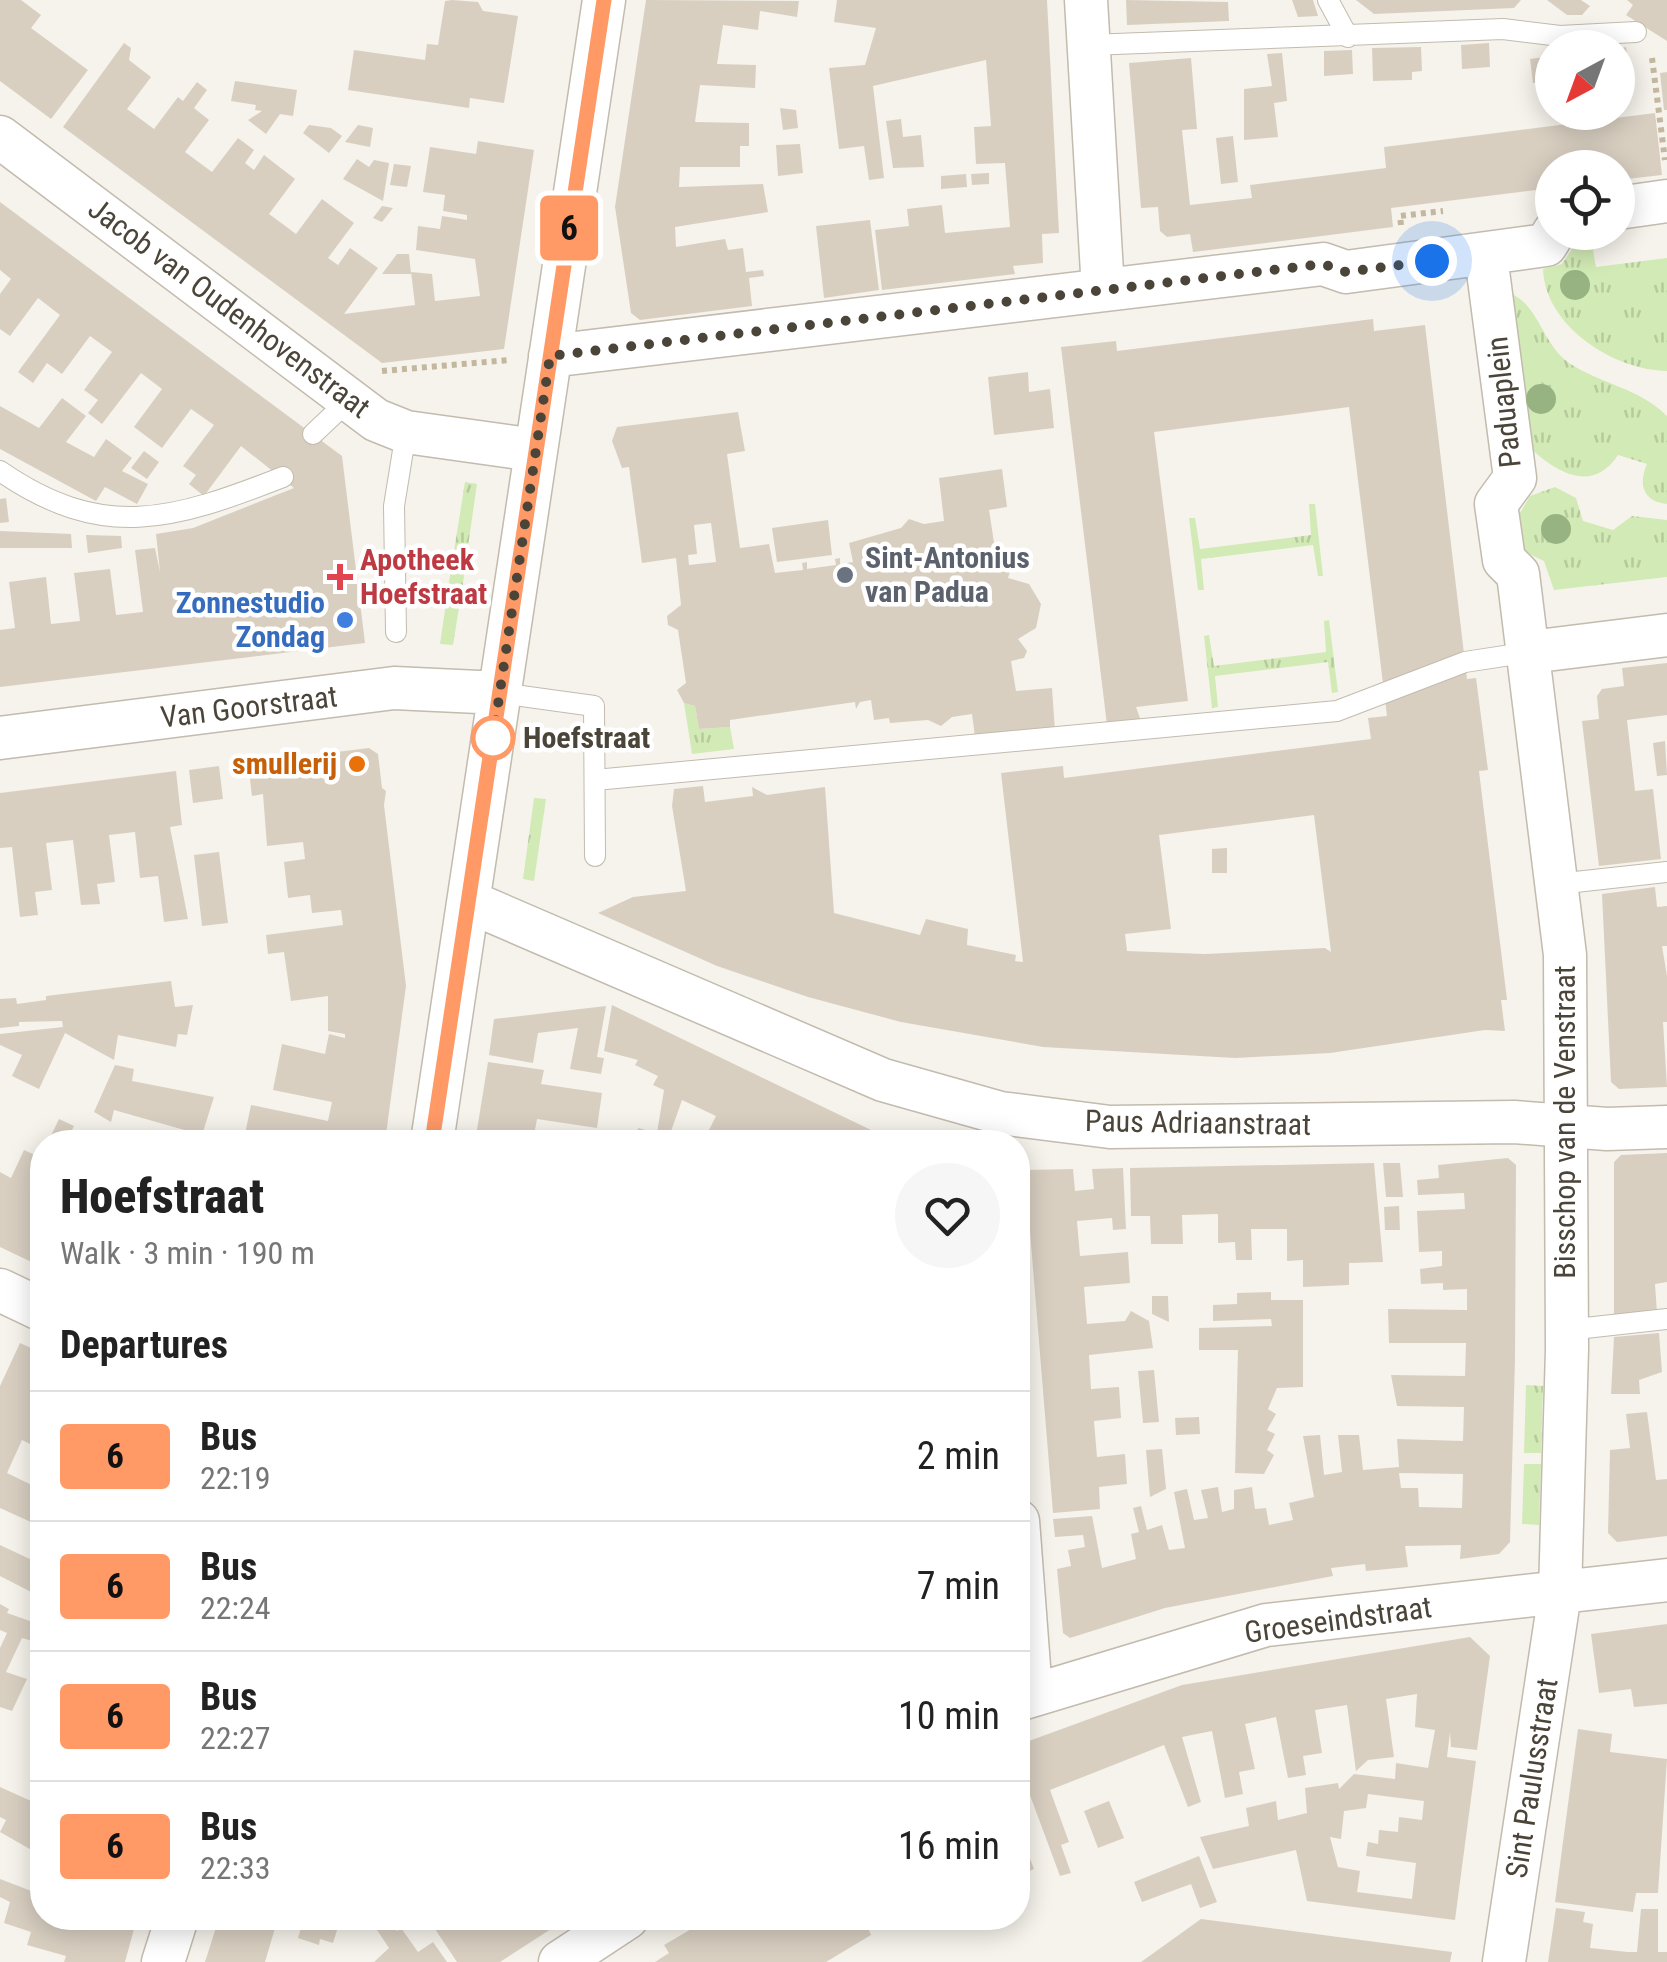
<!DOCTYPE html>
<html lang="en">
<head>
<meta charset="utf-8">
<style>
	body { margin:0; font-family:"Roboto Condensed",sans-serif; background:#f6f6f6; color:#222; height:100vh; display:flex; flex-direction:column; font-size:38px; white-space:nowrap }
	* { box-sizing:border-box; margin:0 }
	p { font-size:32px; color:#767676 }
	.icon { flex:none; width:55px; height:55px; fill:none; stroke:currentColor; stroke-width:2; stroke-linecap:round; stroke-linejoin:round }
	.map { position:relative; flex:1; overflow:hidden }
	.drawer { position:absolute; left:30px; top:1130px; width:1000px; height:800px; display:flex; flex-direction:column; background:#fff; border-radius:40px; box-shadow:0 5px 25px #0003 }
	.drawer>* { flex:none }
	.badge { padding:0 20px; border-radius:8px; font-size:35px; line-height:65px }
	.needle { width:65px; rotate:221deg }
	.controls { position:absolute; left:1535px; top:30px; display:grid; gap:20px }
	.controls a { display:grid; place-items:center; width:100px; height:100px; border-radius:50%; background:#fff; box-shadow:0 5px 25px #0003; font-size:50px }
	.you { position:absolute; width:50px; height:50px; margin:-25px; border:8px solid #fff; border-radius:50%; background:#1a73e8; box-shadow:0 0 0 15px #1a73e833 }
	.map>.badge { position:absolute; translate:-50% -50%; box-shadow:0 0 0 5px #fff }
	h2 { padding:0 30px; font-size:38px; line-height:90px }
	.round { display:grid; place-items:center; flex:none; width:105px; height:105px; border-radius:52px; background:#f6f6f6 }
	.overview { display:flex; align-items:center; justify-content:space-between; height:170px; padding:0 30px }
	h1 { font-size:48px; font-weight:800; line-height:75px }
	ul { padding:0; list-style:none }
	li { display:flex; align-items:center; gap:30px; height:130px; padding:0 30px; border-top:2px solid #e0e0e0 }
	li div { flex:1 }
	li b { display:block; font-size:38px }
	li em { font-style:normal }
	li .badge { min-width:110px; font-weight:700; text-align:center }
	.map>svg:first-child { display:block }
	.grass { fill:url(#grass-tufts) }
	.building { fill:#d8cfc1; fill-rule:evenodd }
	.lines { fill:none; stroke-linecap:round; stroke-linejoin:round }
	.service-casing { stroke:#c2bbae; stroke-width:22 }
	.minor-casing { stroke:#c2bbae; stroke-width:45 }
	.path { stroke:#c4b79f; stroke-width:6; stroke-dasharray:5 5; stroke-linecap:butt }
	.service { stroke:#fff; stroke-width:20 }
	.minor { stroke:#fff; stroke-width:42 }
	.tree { fill:#97b381 }
	.line-casing { stroke:#fff; stroke-width:22 }
	.line { stroke:#f96; stroke-width:15 }
	.walk { stroke:#4b4439; stroke-width:10; stroke-dasharray:0 18 }
	.worship-dot { fill:#6b7280; stroke:#fff; stroke-width:4 }
	.health-dot { fill:#e0444e; stroke:#fff; stroke-width:4 }
	.shop-dot { fill:#3f7fe0; stroke:#fff; stroke-width:4 }
	.stop-dot { fill:#fff; stroke:#f96; stroke-width:5 }
	.food-dot { fill:#e8710a; stroke:#fff; stroke-width:4 }
	.labels { text-anchor:middle; stroke-width:9; stroke-linejoin:round; paint-order:stroke }
	.street-label { font-size:30px; fill:#4b4439; stroke:#fff }
	.worship-label { font-size:30px; font-weight:bold; fill:#5b616d; stroke:#fff; text-anchor:start }
	.health-label { font-size:30px; font-weight:bold; fill:#be3a42; stroke:#fff; text-anchor:start }
	.shop-label { font-size:30px; font-weight:bold; fill:#366cbe; stroke:#fff; text-anchor:end }
	.stop-label { font-size:30px; font-weight:bold; fill:#4b4439; stroke:#fff; text-anchor:start }
	.food-label { font-size:30px; font-weight:bold; fill:#c56008; stroke:#fff; text-anchor:end }
</style>
</head>
<body>
<div class="map">
<svg width="1667" height="1962" viewBox="0 0 1667 1962">
	<defs>
		<pattern id="grass-tufts" width="24" height="20" patternUnits="userSpaceOnUse" patternTransform="scale(2.5)"><rect width="24" height="20" fill="#d2eab5"/><path d="M3 7l-1-3M5 7V3M7 7l1-3M15 17l-1-3M17 17v-4M19 17l1-3" fill="none" stroke="#b6ca9c"/></pattern>
	</defs>
	<rect width="100%" height="100%" fill="#f6f3ec"/>
	<path class="grass" d="M1583 233H1590L1596 267 1667 258V371C1613 370 1545 326 1543 269L1562 264Z
		M1508 292C1540 305 1541 343 1569 363 1601 384 1639 388 1667 416V504C1643 502 1638 484 1647 464L1618 455C1591 496 1553 470 1527 445Z
		M465 482 477 484 467 553 454 551Z
		M1555 487 1576 498 1583 521 1613 530 1632 516 1667 520V577L1554 590 1544 561 1523 551 1516 520 1530 496Z
		M1309 504H1315L1323 576H1318L1313 545 1201 559 1204 590H1198L1189 518H1195L1200 549 1311 535Z
		M452 562 466 564 453 645 440 644Z
		M1329 620 1338 692 1332 693 1328 662 1215 676 1218 707 1212 708 1204 636 1209 635 1214 666 1326 652 1324 621Z
		M684 703 695 706 699 729 730 727 734 749 692 754Z
		M534 798 546 799 534 881 523 879Z
		M1526 1385 1543 1386 1541 1453H1524Z
		M1524 1464H1541L1539 1525 1522 1524Z"/>
	<path class="building" d="M0 0H21L41 15 31 28 88 70 51 119 0 81Z
		M452 0 478 2 483 11 518 16 504 103 470 98 469 108 348 90 354 50 425 60 427 44 438 45 445 1Z
		M646 0 799 1 797 17 760 11 758 30 723 25 717 64 756 65 755 88 700 85 695 122 749 123V146H740V167H680L679 187 763 184 768 212 675 227 676 247 725 239 728 250 743 248 746 272 763 270 764 276 749 278 752 306 640 320 631 313 615 207Z
		M837 0H1047L1059 233 1042 234 1043 263 1013 266 1015 274 882 290 875 230 909 226 907 209 942 205 945 233 1010 227 1005 163 976 164 974 127 991 126 986 60 873 86 884 178 869 180 864 146 839 149 829 68 865 65 876 28 834 22Z
		M1126 0 1228 2 1229 21 1127 25Z
		M1292 0H1313L1318 16 1298 17Z
		M1356 0H1521L1514 8 1374 14Z
		M1547 0H1581L1590 6 1582 15H1567Z
		M1627 0H1667V41L1626 15 1633 5Z
		M124 43 131 48 129 60 151 77 127 109 154 129 178 97 183 101 197 82 207 90 194 108 209 120 185 152 212 172 238 138 254 150 245 163 254 170 264 155 295 179 269 214 284 225 296 234 322 199 354 223 328 258 338 265 350 248 378 268 344 314 415 305 411 272 432 274 435 301 480 296 475 259 416 250 418 226 440 229 442 216 467 220V215L443 211 445 195 423 192 430 147 476 154 478 141 534 150 504 349 382 363 63 127Z
		M1489 43 1490 67 1462 69 1461 45Z
		M1421 47 1422 71 1412 72V80L1373 81 1372 48Z
		M1626 47 1629 72 1618 73V49Z
		M1352 50 1353 74 1324 76V51Z
		M1282 53 1287 101 1274 103 1278 137 1244 140V89L1272 86 1267 54Z
		M1552 56V81L1533 83 1530 59Z
		M1191 58 1197 129 1182 130 1190 205 1252 198 1250 185 1386 168 1384 147 1655 113 1662 175 1618 180V168H1552V188L1391 208 1393 227 1193 252 1190 234 1167 237 1160 231 1158 207 1141 208 1129 63Z
		M1667 72V110H1664L1660 73Z
		M235 81 297 90 293 116 280 114 266 134 248 120 262 111 255 110 256 105 231 101Z
		M780 108 796 110 798 128 783 130Z
		M901 119 903 137 921 135 924 167 893 168 886 121Z
		M309 125 331 128 342 136 329 153 303 133Z
		M358 125 373 128 370 147 345 142Z
		M1233 136 1238 182 1221 184 1216 138Z
		M800 144 803 173 778 176 776 145Z
		M357 159 369 167 374 160 389 163 383 201 343 179Z
		M394 164 411 166 407 187 390 185Z
		M989 173V184L972 185 971 174Z
		M966 174 967 187 941 189V176Z
		M0 202 342 456 365 643 0 687V630L15 628 9 582 46 577 51 624 80 621 74 573 110 569 116 615 143 612 135 550 155 548 160 572 156 534 193 528 294 488 241 446 204 496 189 484 196 475 183 466 214 425 191 409 162 448 134 427 162 389 141 373 102 424 88 413 98 400 84 390 112 352 90 336 62 374 47 363 33 383 18 372 60 315 38 298 10 336 0 329V294L11 279 0 270Z
		M382 206 393 208 382 222 373 218Z
		M870 220 879 290 824 298 816 226Z
		M397 254H409L411 274H382Z
		M1373 319 1374 331 1425 325 1467 679 1476 678 1488 770 1479 771 1507 1000H1501L1505 1031 1485 1030 1330 1053 1235 1058 1043 1047 901 1022 808 997 717 966 598 913 633 897 686 891 672 806 674 789 703 786 705 802 753 796 752 787 767 795 825 787 834 913 920 935 926 919 968 929 967 945 1016 955 1015 961 1023 962 1001 773 1063 766 1064 778 1371 739 1368 718 1387 716 1349 407 1154 432 1188 701 1136 707 1141 721 1107 725 1061 347 1116 341 1117 351ZM1314 815 1331 952 1325 948 1205 954 1127 951 1125 934 1171 929 1159 835Z
		M1028 372 1029 392 1050 389 1054 428 994 435 988 377Z
		M62 398 86 416 66 442 94 457 106 439 132 458 122 471 148 484 137 504 105 487 96 501 0 449V406L39 428Z
		M738 412 745 451 727 454 740 548 769 544 775 573 803 570 802 563 807 562V569L836 565 835 559 840 558V564L853 562 849 543 901 528 909 519 924 524 944 521 939 478 1002 469 1007 507 989 510 997 562 1012 565 1008 578 1029 584 1041 604 1036 628 1018 639 1027 651 1024 658 1011 661 1016 691 1052 688 1055 731 975 737 972 714 952 717 941 726 928 720 890 723 889 718 874 720 871 700 860 702 856 709 855 702 730 720V727L699 729 695 706 684 703 677 690 686 683 678 630 668 625 667 616 681 605 676 558 642 563 629 467 622 468 612 441 617 427ZM711 523 716 562 689 565 688 555 697 554 694 525Z
		M144 451 159 462 147 479 131 468Z
		M6 498 9 522 0 523V499Z
		M828 520 832 555 777 562 772 528Z
		M0 531 71 534 72 548H0Z
		M86 535 121 536 122 548 88 553Z
		M1667 663V715L1627 720 1635 791 1653 789 1661 859 1599 866 1582 721 1599 719 1597 696 1602 689 1624 686 1622 668Z
		M1665 741 1667 775 1657 776 1653 743Z
		M369 748 378 754 382 788 386 791 384 805 406 986 385 1142 244 1139 251 1105 328 1121 332 1102 273 1090 282 1044 325 1054 329 1034 345 1038V1034L328 1031V996L291 1001 284 952 268 954 266 935 343 925 341 910 312 913 310 895 288 898 284 862 305 859 303 842 267 846 263 794 252 796 248 763Z
		M219 766 223 799 193 803 189 770Z
		M176 771 182 825 170 827 188 919 164 922 158 876 140 878 135 832 109 835 115 882 97 884 100 904 81 905 73 840 46 843 52 890 35 892 38 915 20 917 12 847 0 848V793Z
		M1227 848V873H1212V849Z
		M219 852 228 923 202 926 194 855Z
		M1655 887 1657 907 1667 906V946H1662L1667 976V1022H1663L1667 1087 1619 1089 1611 1082 1602 894Z
		M171 981 175 1007 193 1005 187 1035 178 1034 176 1047 118 1035 114 1060 65 1033 39 1089 12 1076 22 1055 0 1045V1034L63 1027 62 1021 19 1022V1026L0 1028V999L16 998 17 1004 46 1000V996Z
		M612 1005 790 1091 896 1142H772L750 1132 745 1142H703L716 1116 682 1100 669 1137 680 1142H636L638 1128 657 1133 664 1090 653 1085 658 1076 635 1065 638 1060 604 1051Z
		M606 1006 597 1057 604 1058 601 1074 570 1069 578 1028 538 1033 533 1063 489 1055 494 1019Z
		M488 1062 544 1070 541 1084 602 1093 597 1128 537 1119 534 1135 577 1142H475Z
		M115 1065 134 1069 132 1081 214 1097 202 1135 114 1110 111 1122 94 1112Z
		M59 1119 74 1126 66 1142H48Z
		M24 1150 42 1158V1267L0 1247V1172L11 1178Z
		M1667 1153V1282L1655 1284 1657 1313 1614 1318V1162L1621 1155Z
		M1508 1158 1516 1165 1515 1359 1510 1542 1499 1554 1460 1559 1461 1545 1405 1546 1408 1567 1366 1571 1365 1564 1331 1568 1333 1576 1165 1608 1070 1638 1063 1633 1057 1569 1071 1566 1068 1550 1085 1547 1083 1535 1055 1537 1053 1519 1092 1516 1102 1568 1136 1559 1131 1534 1139 1532 1133 1508 1141 1506 1147 1530 1162 1525 1169 1550 1185 1548 1174 1492 1187 1489 1194 1520 1208 1518 1201 1490 1218 1487 1222 1512 1234 1509V1490L1252 1487 1255 1509 1266 1508 1269 1525 1293 1520 1289 1503 1314 1497 1303 1436 1320 1435 1324 1475 1342 1472 1338 1435H1359L1363 1470 1399 1467 1397 1439 1463 1441 1464 1407 1397 1406 1391 1375 1465 1376 1466 1343H1389L1388 1309 1467 1310V1289L1443 1290V1283L1421 1284 1420 1269 1442 1266V1251L1419 1252 1417 1211 1465 1209 1464 1193 1418 1195 1417 1180 1439 1178 1438 1165ZM1399 1473 1463 1474 1462 1508 1419 1507 1418 1488H1401Z
		M1374 1163 1383 1262 1349 1263V1285L1303 1287V1260L1287 1261V1229H1251L1252 1260H1236L1235 1242 1218 1243V1214L1182 1215 1183 1244H1151L1150 1216H1131L1130 1168Z
		M1383 1163H1400L1403 1197H1386Z
		M1123 1168 1126 1229 1113 1230 1112 1218 1077 1221 1080 1256 1128 1252 1130 1283 1084 1287 1087 1324 1125 1321 1131 1311 1149 1321 1153 1348 1089 1355 1091 1389 1119 1387 1121 1418 1094 1421 1097 1457 1125 1454 1127 1484 1099 1487 1100 1509 1053 1513 1025 1170 1073 1169 1075 1191 1094 1189 1092 1169Z
		M1399 1206 1400 1230H1385L1384 1207Z
		M1271 1292V1300H1303V1387L1277 1388 1268 1409 1276 1414 1267 1430 1275 1434 1267 1450 1274 1455 1264 1474 1235 1473 1238 1350H1199V1328L1272 1326 1271 1319 1213 1321V1305L1237 1304V1293Z
		M1152 1296H1168L1169 1322 1152 1314Z
		M1659 1333 1662 1372 1639 1380 1640 1394H1611L1614 1337Z
		M20 1343 42 1353V1397L38 1407 42 1410V1450L22 1440 7 1473 42 1490V1527L0 1508V1386Z
		M1154 1370 1159 1422 1143 1423 1138 1371Z
		M1647 1412 1656 1480 1667 1479V1536L1617 1542 1608 1533 1610 1450 1630 1448 1626 1414Z
		M1199 1417 1200 1434 1176 1435 1175 1418Z
		M1162 1449 1166 1489 1150 1497 1146 1450Z
		M42 1538V1580L37 1595 0 1576V1545L32 1560Z
		M0 1604 9 1609 7 1613 30 1621 37 1607 42 1608 36 1642 22 1638 6 1672 27 1679 12 1711 0 1707V1648L7 1633 0 1630Z
		M1667 1624V1704L1634 1707 1631 1689 1599 1693 1591 1634Z
		M1470 1637 1490 1656 1477 1750 1451 1747 1450 1732 1447 1757 1476 1761 1455 1920 1307 1901 1296 1850 1213 1869 1200 1837 1249 1826 1246 1808 1276 1801 1278 1820 1307 1813 1305 1788 1338 1783 1339 1789 1354 1774 1395 1779 1396 1763 1428 1768 1435 1730 1415 1727 1417 1694 1386 1699 1394 1757 1368 1760 1356 1771 1347 1705 1315 1710 1322 1753 1303 1756 1306 1775 1288 1778 1276 1717 1245 1724 1255 1769 1239 1772 1243 1794 1225 1798 1212 1731 1182 1737 1201 1802 1188 1807 1164 1745 1050 1790 1069 1842 1061 1845 1071 1873 1060 1876 1018 1763V1745L1182 1685ZM1368 1794 1424 1801 1422 1820 1399 1817 1398 1832 1379 1830 1378 1844 1368 1842 1366 1856 1416 1863 1412 1899 1357 1892 1360 1871 1338 1867 1330 1837 1341 1839 1344 1811 1366 1808Z
		M1578 1729 1612 1734 1610 1752 1667 1759 1658 1893H1636L1633 1912 1555 1902Z
		M0 1787 42 1806V1856L0 1832 6 1820 0 1817Z
		M1109 1801 1124 1838 1098 1848 1084 1811Z
		M1026 1848 1034 1869 1018 1876V1851Z
		M1199 1856 1217 1902 1200 1908 1191 1884 1142 1902 1134 1882Z
		M0 1879 42 1895V1918H137L125 1962H64L66 1956 27 1945 31 1932 4 1923 10 1902 0 1897Z
		M1556 1908 1585 1912 1583 1922 1593 1924 1590 1948 1628 1952H1637L1641 1909H1658V1952H1667V1962H1548Z
		M219 1918H278L265 1962H205Z
		M304 1918H352L348 1927 339 1924 333 1943 320 1939 319 1945 298 1938Z
		M369 1918H384L397 1931 401 1928 418 1952 433 1942 447 1962H374L389 1948Z
		M439 1918H568L500 1962H457L431 1923Z
		M710 1918H864L871 1935 826 1962H655L669 1953 664 1945Z
		M1201 1919 1452 1952 1450 1962H1141Z"/>
	<g class="lines">
		<g class="service-casing">
			<path id="service" d="M1328 0 1348 37
				M1089 45 1503 29 1560 36 1636 32
				M313 434 349 400
				M0 471C103 542 173 520 283 477
				M396 632 394 506 406 432
				M500 693 594 706 595 856
				M595 780 1337 711 1465 662 1530 652
				M1557 884 1667 872
				M1567 1330 1667 1319"/>
		</g>
		<g class="minor-casing">
			<path id="minor" d="M1086 0 1103 290
				M0 137 376 420 406 432 535 450
				M1618 208 1667 201
				M1486 256 1515 478 1496 504 1504 560 1518 574 1565 955 1567 1349 1560 1593 1504 1962
				M550 356 1323 264 1346 272 1546 245 1554 232
				M1530 652 1667 635
				M0 738 394 688 500 693
				M470 902 883 1080 1000 1113 1110 1127 1514 1122 1607 1129 1667 1127
				M432 1142 604 0
				M0 1290 42 1310
				M1018 1521 1031 1693
				M1018 1700 1266 1625 1667 1580
				M163 1962 177 1918
				M560 1962 627 1918"/>
		</g>
		<path class="path" d="M1652 58 1665 160
			M1401 225 1400 216 1443 211
			M382 371 509 360"/>
		<use href="#service" class="service"/>
		<use href="#minor" class="minor"/>
	</g>
	<g class="tree">
		<circle cx="1575" cy="285" r="15"/>
		<circle cx="1541" cy="399" r="15"/>
		<circle cx="1556" cy="529" r="15"/>
	</g>
	<g class="lines">
		<g class="line-casing">
			<path id="line" d="M432 1142 604 0"/>
		</g>
		<use href="#line" class="line"/>
		<path class="walk" d="M493 738 550 356 1323 264 1346 272 1432 261"/>
	</g>
	<circle class="worship-dot" cx="845" cy="575" r="10"/>
	<path class="health-dot" d="M335 562h10v10h10v10h-10v10h-10v-10h-10v-10h10z"/>
	<circle class="shop-dot" cx="345" cy="620" r="10"/>
	<circle class="stop-dot" cx="493" cy="738" r="20"/>
	<circle class="food-dot" cx="357" cy="764" r="10"/>
	<g class="labels">
		<g class="street-label">
			<text transform="translate(229 308) rotate(37)" y="10">Jacob van Oudenhovenstraat</text>
			<text transform="translate(1504 402) rotate(-96)" y="10">Paduaplein</text>
			<text transform="translate(249 707) rotate(-7)" y="10">Van Goorstraat</text>
			<text transform="translate(1565 1122) rotate(-90)" y="10">Bisschop van de Venstraat</text>
			<text transform="translate(1198 1123) rotate(1)" y="10">Paus Adriaanstraat</text>
			<text transform="translate(1338 1620) rotate(-8)" y="10">Groeseindstraat</text>
			<text transform="translate(1532 1778) rotate(-81)" y="10">Sint Paulusstraat</text>
		</g>
		<g class="worship-label">
			<text x="865" y="568">Sint-Antonius<tspan x="865" dy="34">van Padua</tspan></text>
		</g>
		<g class="health-label">
			<text x="360" y="570">Apotheek<tspan x="360" dy="34">Hoefstraat</tspan></text>
		</g>
		<g class="shop-label">
			<text x="325" y="613">Zonnestudio<tspan x="325" dy="34">Zondag</tspan></text>
		</g>
		<g class="stop-label">
			<text x="523" y="748">Hoefstraat</text>
		</g>
		<g class="food-label">
			<text x="337" y="774">smullerij</text>
		</g>
	</g>
</svg>
<div class="controls">
<a><svg class="needle" viewBox="-14 -14 28 28"><path d="M0-13l5 13h-10z" fill="#e53935"/><path d="M0 13l5-13h-10z" fill="#767676"/></svg></a>
<a><svg class="icon" aria-label="locate" viewBox="0 0 24 24"><circle cx="12" cy="12" r="6"/><path d="M12 2v4M12 18v4M2 12h4M18 12h4"/></svg></a>
</div>
<div class="you" style="left:1432px;top:261px"></div>
<b class="badge" style="left:569px;top:228px;background:#f96;color:#111">6</b>
<section class="drawer">
<div class="overview"><div><h1>Hoefstraat</h1><p>Walk · 3 min · 190 m</p></div><a class="round"><svg class="icon" aria-label="heart" viewBox="0 0 24 24"><path d="M12 20l-8-8c-3-5 5-10 8-4 3-6 11-1 8 4z"/></svg></a></div>
<h2>Departures</h2>
<ul>
<li><span class="badge" style="background:#f96;color:#111">6</span><div><b>Bus</b><p>22:19</p></div><em>2 min</em></li>
<li><span class="badge" style="background:#f96;color:#111">6</span><div><b>Bus</b><p>22:24</p></div><em>7 min</em></li>
<li><span class="badge" style="background:#f96;color:#111">6</span><div><b>Bus</b><p>22:27</p></div><em>10 min</em></li>
<li><span class="badge" style="background:#f96;color:#111">6</span><div><b>Bus</b><p>22:33</p></div><em>16 min</em></li>
</ul>
</section>
</div>
</body>
</html>
